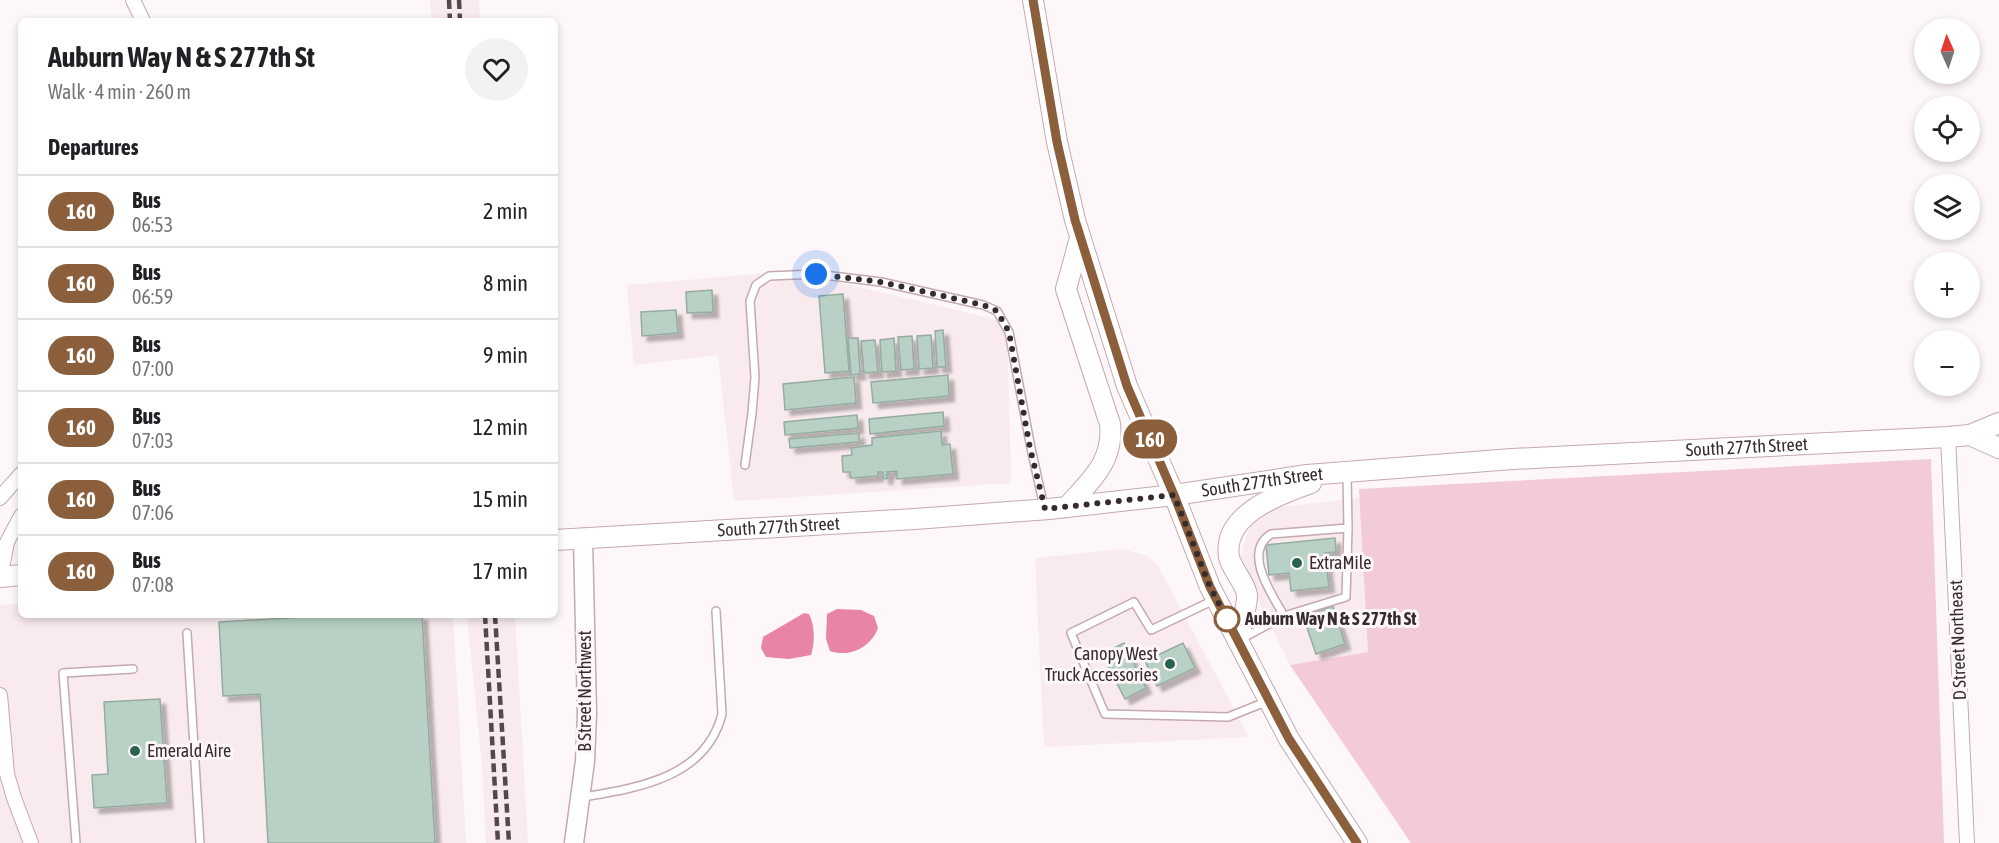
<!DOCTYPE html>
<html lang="en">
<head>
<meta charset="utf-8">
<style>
	body { margin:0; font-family:"Asap Condensed",sans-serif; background:#f2f2f2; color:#202124; height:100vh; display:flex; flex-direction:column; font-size:22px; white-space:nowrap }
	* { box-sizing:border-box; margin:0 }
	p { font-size:20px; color:#757577 }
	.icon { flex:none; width:33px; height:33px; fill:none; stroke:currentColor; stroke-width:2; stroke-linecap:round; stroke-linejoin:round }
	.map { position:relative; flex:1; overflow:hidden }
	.panel { position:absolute; left:18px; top:18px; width:540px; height:600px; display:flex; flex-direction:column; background:#fff; border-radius:9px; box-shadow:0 3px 9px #0003 }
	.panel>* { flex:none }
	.badge { padding:0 12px; border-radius:20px; font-size:21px; line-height:39px }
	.needle { width:39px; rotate:357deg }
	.tools { position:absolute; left:1914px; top:18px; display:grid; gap:12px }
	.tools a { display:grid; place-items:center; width:66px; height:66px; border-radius:50%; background:#fff; box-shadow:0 3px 9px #0003; font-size:30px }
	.you { position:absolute; width:30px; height:30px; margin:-15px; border:4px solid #fff; border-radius:50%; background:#1a73e8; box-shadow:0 0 0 9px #1a73e833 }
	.map>.badge { position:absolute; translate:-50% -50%; box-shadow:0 0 0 3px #fff }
	h2 { padding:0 30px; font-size:22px; line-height:54px }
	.round { display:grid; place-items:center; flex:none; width:63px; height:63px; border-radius:32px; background:#f2f2f2 }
	.summary { display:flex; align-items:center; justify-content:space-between; height:102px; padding:0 30px }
	h1 { font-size:28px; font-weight:700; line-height:45px }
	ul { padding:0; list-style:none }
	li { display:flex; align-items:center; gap:18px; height:72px; padding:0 30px; border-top:2px solid #e0e0e0 }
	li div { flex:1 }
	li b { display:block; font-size:22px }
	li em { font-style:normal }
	li .badge { min-width:66px; font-weight:700; text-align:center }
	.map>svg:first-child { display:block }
	.built { fill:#f9eaee }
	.green { fill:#f2cbd6 }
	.water { fill:#e884a5 }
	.building { fill:#b8d1c4; stroke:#94ada0; stroke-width:1.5; filter:url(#shadow) }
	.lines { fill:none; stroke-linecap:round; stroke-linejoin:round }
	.service-casing { stroke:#c4a9b0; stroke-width:10 }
	.minor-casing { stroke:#c4a9b0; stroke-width:16 }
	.tertiary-casing { stroke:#c4a9b0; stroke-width:21 }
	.secondary-casing { stroke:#c4a9b0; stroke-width:22 }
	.service { stroke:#fff; stroke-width:7 }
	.minor { stroke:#fff; stroke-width:14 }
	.tertiary { stroke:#fff; stroke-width:18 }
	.secondary { stroke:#fff; stroke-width:20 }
	.rail { stroke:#53484b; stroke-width:4.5; stroke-dasharray:9 4.5; stroke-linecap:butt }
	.line-casing { stroke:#fff; stroke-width:14 }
	.line { stroke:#8b5e3c; stroke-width:9 }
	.walk { stroke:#362b2e; stroke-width:6; stroke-dasharray:0 10.8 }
	.poi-dot { fill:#2a634b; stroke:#fdf7f9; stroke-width:2 }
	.stop-dot { fill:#fff; stroke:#8b5e3c; stroke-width:3 }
	.labels { text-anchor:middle; stroke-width:6; stroke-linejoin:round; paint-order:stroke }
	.street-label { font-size:18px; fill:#362b2e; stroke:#fdf7f9 }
	.poi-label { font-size:18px; fill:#362b2e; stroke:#fdf7f9; text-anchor:start }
	.stop-label { font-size:18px; font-weight:bold; fill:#362b2e; stroke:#fdf7f9; text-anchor:start }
</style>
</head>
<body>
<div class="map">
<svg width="1999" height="843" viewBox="0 0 1999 843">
	<defs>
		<filter id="shadow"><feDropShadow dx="5.5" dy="5.5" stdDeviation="1.5" flood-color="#0004"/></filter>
	</defs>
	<rect width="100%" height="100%" fill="#fdf7f9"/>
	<path class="built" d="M430 0H479L480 21H432Z
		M791 271 1007 322 1011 483 734 501 718 355 634 365 627 285Z
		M1360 498 1368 652 1290 665 1245 575 1241 557 1246 537 1251 525 1262 513 1279 507Z
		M1123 549 1145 555 1157 564 1249 737 1044 747 1035 558Z
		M21 604V615H453L466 843H0V605Z
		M467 615H515L528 843H486L482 765Z"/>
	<path class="green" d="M1931 459 1944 843H1411L1290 665 1368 652 1359 489Z"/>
	<path class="water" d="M837 609 861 610 874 616 878 628C871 647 850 658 830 651L826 639 827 614Z
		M804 613 809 614C815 625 815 643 811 655L789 659 766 657 761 648 763 637Z"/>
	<path class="building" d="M712 290 713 312 687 313 686 292Z
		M843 294 849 371 825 373 819 296Z
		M676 310 678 333 642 336 641 312Z
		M943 330 946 367H937L935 331Z
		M931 335 933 368 919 369 917 336Z
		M912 336 914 369 901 370 898 337Z
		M848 338H858L860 374 851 375Z
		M894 338 896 371 882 372 880 340Z
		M875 340 878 372 864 373 861 341Z
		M948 375 949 396 873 403 871 382Z
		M854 377 856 403 785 410 783 384Z
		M943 412 944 426 870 434 869 419Z
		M857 415 858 428 785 435 784 422Z
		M941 431 942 445 950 444 953 474 897 479V471L887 472 889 474 886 475 888 478 886 479 883 478V472H878V476L851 478 850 472H843L842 456 852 455 851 448 872 445V438Z
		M859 433V442L790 448 789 439Z
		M1335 538 1336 552 1325 553 1329 587 1291 591 1289 573 1269 575 1266 545Z
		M1333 606 1345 644 1316 654 1303 616Z
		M337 615H422L435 843H268L260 694 223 696 219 622Z
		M1124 643 1146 688 1125 699 1102 654Z
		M1183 643 1195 668 1157 686 1145 661Z
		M160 699 167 803 94 808 92 775 108 774 104 702Z"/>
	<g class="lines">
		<g class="service-casing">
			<path id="service" d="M745 465 752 413 755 377 750 301 756 285 769 276 816 274 881 282 983 305 997 311 1009 332 1031 448 1044 507
				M1214 600 1151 630 1134 602 1071 633 1105 714 1228 717 1268 701
				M1284 616C1272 594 1242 553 1271 534L1348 528
				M187 633 200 843
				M1243 638 1284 616 1346 597 1348 528 1347 474
				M583 797C637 788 706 778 722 714L716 611
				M76 843 63 673 133 669"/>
		</g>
		<g class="minor-casing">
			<path id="minor" d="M133 0 143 21
				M1948 437 1967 843
				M0 498 21 474
				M0 567 3 563 7 542 21 516
				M0 695 7 774 14 798 31 843"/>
		</g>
		<g class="tertiary-casing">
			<path id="tertiary" d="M574 843 585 761 587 714 583 538"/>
		</g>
		<g class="secondary-casing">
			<g id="secondary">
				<path d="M1033 0 1057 142 1075 220 1127 386 1174 495 1210 587 1289 739 1357 843"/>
				<path d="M1970 435 1999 448"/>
				<path d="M1067 507C1090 481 1114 462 1110 424L1066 289 1080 238"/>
				<path id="s1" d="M555 540 915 519 1049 509 1174 495 1307 475 1512 459 1948 437 1970 435 1999 423"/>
				<path d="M0 577 21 575"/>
				<path d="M1238 641C1240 631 1248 603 1247 595 1245 582 1232 570 1229 557 1222 514 1280 494 1311 483"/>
			</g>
		</g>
		<use href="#service" class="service"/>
		<use href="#minor" class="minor"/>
		<use href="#tertiary" class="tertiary"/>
		<use href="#secondary" class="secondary"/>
		<path class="rail" d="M449 0 450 21
			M459 0 460 21
			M485 615 498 843
			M495 615 509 843"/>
	</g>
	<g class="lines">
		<g class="line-casing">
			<path id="line" d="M1033 0 1057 142 1075 220 1127 386 1174 495 1210 587 1289 739 1357 843"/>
		</g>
		<use href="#line" class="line"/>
		<path class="walk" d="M816 274 881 282 983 305 997 311 1009 332 1030 448 1045 509 1174 495 1210 587 1227 619"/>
	</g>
	<g class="poi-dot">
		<circle cx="1297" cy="563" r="6"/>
		<circle cx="1170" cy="664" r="6"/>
		<circle cx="135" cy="751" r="6"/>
	</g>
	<circle class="stop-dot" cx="1227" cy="619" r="12"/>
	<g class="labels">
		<g class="street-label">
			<text dy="6" stroke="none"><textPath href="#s1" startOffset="1196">South 277th Street</textPath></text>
			<text dy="6" stroke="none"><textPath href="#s1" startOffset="710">South 277th Street</textPath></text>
			<text dy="6" stroke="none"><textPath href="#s1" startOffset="224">South 277th Street</textPath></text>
			<text transform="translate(1958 640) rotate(-92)" y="6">D Street Northeast</text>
			<text transform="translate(585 691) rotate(-90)" y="6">B Street Northwest</text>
		</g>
		<g class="poi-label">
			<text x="1309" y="569">ExtraMile</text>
			<text x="1158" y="660" text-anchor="end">Canopy West<tspan x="1158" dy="21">Truck Accessories</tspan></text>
			<text x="147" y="757">Emerald Aire</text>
		</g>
		<g class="stop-label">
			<text x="1245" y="625">Auburn Way N &amp; S 277th St</text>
		</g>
	</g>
</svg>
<div class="tools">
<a><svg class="needle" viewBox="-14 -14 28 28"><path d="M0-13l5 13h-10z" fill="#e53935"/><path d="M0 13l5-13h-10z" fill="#757577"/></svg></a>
<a><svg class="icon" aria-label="locate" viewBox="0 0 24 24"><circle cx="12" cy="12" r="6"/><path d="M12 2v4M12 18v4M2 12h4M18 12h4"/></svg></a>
<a><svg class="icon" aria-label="layers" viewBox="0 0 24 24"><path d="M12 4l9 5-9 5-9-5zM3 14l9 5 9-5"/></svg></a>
<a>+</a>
<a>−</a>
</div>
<div class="you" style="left:816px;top:274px"></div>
<b class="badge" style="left:1150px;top:439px;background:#8b5e3c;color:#fff">160</b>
<section class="panel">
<div class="summary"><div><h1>Auburn Way N &amp; S 277th St</h1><p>Walk · 4 min · 260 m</p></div><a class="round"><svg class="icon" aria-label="heart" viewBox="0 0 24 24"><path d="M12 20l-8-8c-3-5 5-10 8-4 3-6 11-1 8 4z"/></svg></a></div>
<h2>Departures</h2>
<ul>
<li><span class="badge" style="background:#8b5e3c;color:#fff">160</span><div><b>Bus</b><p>06:53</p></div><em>2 min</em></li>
<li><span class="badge" style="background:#8b5e3c;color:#fff">160</span><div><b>Bus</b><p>06:59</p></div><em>8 min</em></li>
<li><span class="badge" style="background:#8b5e3c;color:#fff">160</span><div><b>Bus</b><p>07:00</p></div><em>9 min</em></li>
<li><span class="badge" style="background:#8b5e3c;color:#fff">160</span><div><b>Bus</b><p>07:03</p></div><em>12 min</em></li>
<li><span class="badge" style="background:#8b5e3c;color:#fff">160</span><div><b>Bus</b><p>07:06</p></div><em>15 min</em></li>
<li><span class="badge" style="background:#8b5e3c;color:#fff">160</span><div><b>Bus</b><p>07:08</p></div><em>17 min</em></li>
</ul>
</section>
</div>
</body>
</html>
